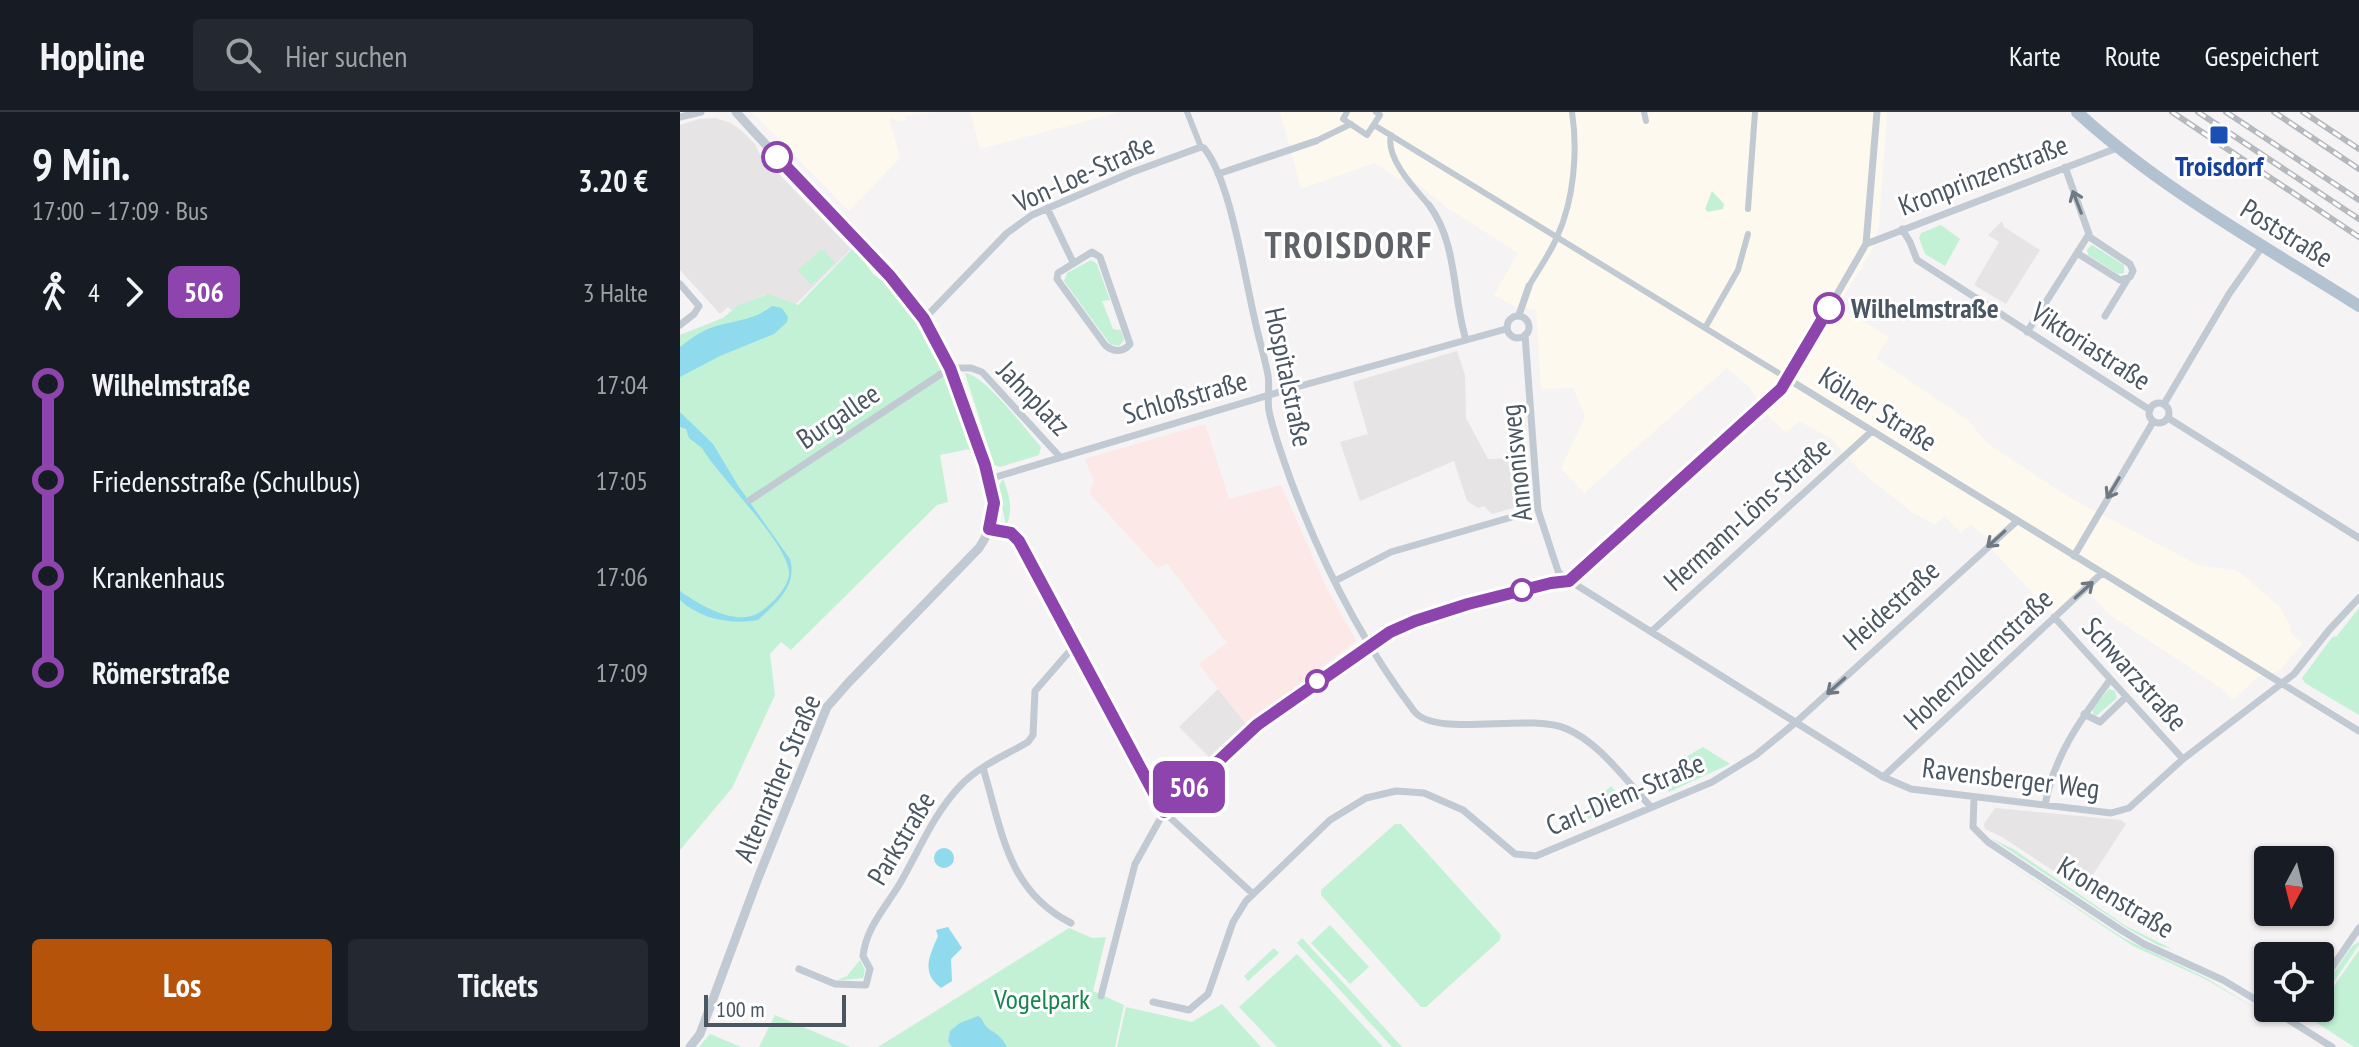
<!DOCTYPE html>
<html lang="de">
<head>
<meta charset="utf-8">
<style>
	body { margin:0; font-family:"PT Sans Narrow",sans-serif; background:#242831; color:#f1f3f6; height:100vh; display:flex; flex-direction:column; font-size:30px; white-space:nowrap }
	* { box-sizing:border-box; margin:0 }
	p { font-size:26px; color:#9ea1a6 }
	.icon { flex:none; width:44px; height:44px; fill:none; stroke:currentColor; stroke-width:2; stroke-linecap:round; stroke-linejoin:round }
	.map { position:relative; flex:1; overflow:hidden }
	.details { display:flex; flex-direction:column; background:#171b24; width:680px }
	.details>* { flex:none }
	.badge { padding:0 16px; border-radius:12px; font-size:28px; line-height:52px }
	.needle { width:52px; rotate:187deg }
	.fabs { position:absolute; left:1574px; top:734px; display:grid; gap:16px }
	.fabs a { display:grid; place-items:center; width:80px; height:80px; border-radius:8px; background:#171b24; box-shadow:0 2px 6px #0004; font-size:40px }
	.scale { position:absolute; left:24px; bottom:20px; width:142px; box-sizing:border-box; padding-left:8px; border:4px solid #4a5661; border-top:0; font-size:22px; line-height:28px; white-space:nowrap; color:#4a5661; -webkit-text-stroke:6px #fff; paint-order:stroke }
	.map>.badge { position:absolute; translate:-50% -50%; box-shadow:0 0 0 4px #fff }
	.legs { display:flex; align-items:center; gap:12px; height:88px; padding:0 32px; font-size:26px }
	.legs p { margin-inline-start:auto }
	.summary { display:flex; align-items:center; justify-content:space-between; height:136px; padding:0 32px }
	h1 { font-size:44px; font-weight:800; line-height:60px }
	.action { display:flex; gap:16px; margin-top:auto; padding:16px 32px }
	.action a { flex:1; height:92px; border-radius:8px; background:#b45309; color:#fff; font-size:32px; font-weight:800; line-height:92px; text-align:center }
	.action a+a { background:#242831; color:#f1f3f6 }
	ul { padding:0 32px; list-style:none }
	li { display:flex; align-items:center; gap:28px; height:96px; font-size:30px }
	li i { display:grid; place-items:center; width:12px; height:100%; margin:0 10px; background:currentColor }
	li i::after { content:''; width:20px; height:20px; margin:-10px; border:6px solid; border-radius:50%; background:#171b24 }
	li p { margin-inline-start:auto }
	li:first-child i { background:linear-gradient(#0000 50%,currentColor 0) }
	li:last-child i { background:linear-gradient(currentColor 50%,#0000 0) }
	header { display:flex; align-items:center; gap:48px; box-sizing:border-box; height:112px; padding:0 40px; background:#171b24; border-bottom:2px solid #363941 }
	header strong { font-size:38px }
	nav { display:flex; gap:44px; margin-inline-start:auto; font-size:28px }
	.search { width:560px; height:72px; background:#242831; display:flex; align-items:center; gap:20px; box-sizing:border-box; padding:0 28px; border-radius:8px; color:#9ea1a6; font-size:30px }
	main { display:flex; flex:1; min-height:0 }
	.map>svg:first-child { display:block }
	.commercial { fill:#fdf9ef }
	.education { fill:#e6e4e5 }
	.medical { fill:#fce8e6 }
	.green { fill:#c3f1d5 }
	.water { fill:#90daee }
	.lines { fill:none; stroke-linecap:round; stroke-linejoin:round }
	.pedestrian { stroke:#c1cad2; stroke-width:6 }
	.minor { stroke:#c1cad2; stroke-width:7 }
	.tertiary { stroke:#c1cad2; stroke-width:9 }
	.primary { stroke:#b3c2d1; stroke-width:12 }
	.rail-casing { stroke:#b5b8bd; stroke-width:6 }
	.rail { stroke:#fff; stroke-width:3; stroke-dasharray:9; stroke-linecap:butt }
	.oneway { stroke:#6e7983 }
	.line-1-casing { stroke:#fff; stroke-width:18 }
	.line-1 { stroke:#8e44ad; stroke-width:12 }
	.transit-dot { fill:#1a4fb4; stroke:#fff; stroke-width:3 }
	.stop-1-dot { fill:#fff; stroke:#8e44ad; stroke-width:4 }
	.labels { text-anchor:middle; stroke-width:6; stroke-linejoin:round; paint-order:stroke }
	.transit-label { font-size:28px; font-weight:bold; fill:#164399; stroke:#fff }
	.street-label { font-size:28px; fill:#4a5661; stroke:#fff }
	.stop-label { font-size:28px; font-weight:bold; fill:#4a5661; stroke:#fff; text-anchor:start }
	.park-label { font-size:28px; fill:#17864f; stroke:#fff }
	.district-label { font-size:36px; font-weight:bold; letter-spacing:2px; fill:#5f6368; stroke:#fff }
</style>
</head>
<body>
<header>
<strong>Hopline</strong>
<div class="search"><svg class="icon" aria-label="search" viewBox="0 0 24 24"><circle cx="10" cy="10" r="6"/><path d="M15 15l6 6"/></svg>Hier suchen</div>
<nav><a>Karte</a><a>Route</a><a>Gespeichert</a></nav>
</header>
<main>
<section class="details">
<div class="summary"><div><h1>9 Min.</h1><p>17:00 – 17:09 · Bus</p></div><b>3.20 €</b></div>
<div class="legs"><svg class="icon" aria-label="walk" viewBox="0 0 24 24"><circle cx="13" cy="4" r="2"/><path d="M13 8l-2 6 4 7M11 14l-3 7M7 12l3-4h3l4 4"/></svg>4<svg class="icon" aria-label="forward" viewBox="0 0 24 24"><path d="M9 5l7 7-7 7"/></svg><b class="badge" style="background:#8e44ad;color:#fff">506</b><p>3 Halte</p></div>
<ul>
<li><i style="color:#8e44ad"></i><b>Wilhelmstraße</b><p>17:04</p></li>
<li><i style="color:#8e44ad"></i><span>Friedensstraße (Schulbus)</span><p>17:05</p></li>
<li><i style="color:#8e44ad"></i><span>Krankenhaus</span><p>17:06</p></li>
<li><i style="color:#8e44ad"></i><b>Römerstraße</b><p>17:09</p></li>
</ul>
<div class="action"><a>Los</a><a>Tickets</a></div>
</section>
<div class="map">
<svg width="1679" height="935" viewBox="0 0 1679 935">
	<rect width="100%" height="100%" fill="#f5f3f3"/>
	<path class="commercial" d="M72 0H256L225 4 226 8 219 9 209 6 220 46 169 99Z
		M290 0H440L300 37Z
		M600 0H1207L1199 113 1192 139 1158 194 1209 225 1196 246 1289 309 1307 331 1392 387 1520 454 1556 458 1563 463 1600 495 1610 514 1611 522 1623 531 1599 559 1578 565 1553 588 1542 577 1430 503 1403 474 1373 502 1314 440 1308 427 1291 413 1281 421 1265 404 1255 413 1233 401 1180 359 1152 327 1119 309 1106 321 1086 301 1069 275 1047 256 904 381 881 356 905 305 893 276 861 277 856 198 835 195 814 183 838 141 766 95 727 63 719 68 695 51 621 77Z"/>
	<path class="education" d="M35 6 51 11 62 19 75 32 79 41 171 137 113 195 84 183 51 198 48 195 40 202 0 158V13L19 7Z
		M1322 109 1324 115 1360 138 1326 192 1294 173 1319 130 1308 123Z
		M777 239 785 263 786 306 808 347 837 346 838 359H842L844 393 812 402 804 394 798 396 787 389 774 349 680 389 660 330 688 322 673 270Z
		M538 577 566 612 529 645 499 615Z
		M1315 696 1441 708 1446 712 1403 778 1322 725 1305 717 1304 712Z"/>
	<path class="medical" d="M525 312 549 387 601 373 646 475 676 529 566 612 519 552 547 531 487 451 478 456 410 382 414 368 405 347Z"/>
	<path class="green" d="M1032 79 1044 92 1043 97 1028 100 1025 97Z
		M1261 113 1280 127 1265 154 1245 142 1239 126 1241 121Z
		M1412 133 1444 153V161L1438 162 1408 143 1407 137Z
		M175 134 192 161 224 186 240 209 257 239 288 328 294 336 260 343 268 390 257 393 111 538 101 530 90 542 95 583 52 676 0 738V223L43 206 57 194 88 182 118 193Z
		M142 137 155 151 131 173 118 158Z
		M411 148 417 152 430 188 422 189 433 217 441 218 444 228 439 234 430 232 384 169 387 161Z
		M285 261C305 263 346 318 361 335L359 343 320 355 314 353Z
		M323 367C329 381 334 399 326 413L318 375Z
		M1679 496V603L1625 571 1622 566 1650 528 1654 524 1656 525Z
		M1429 577 1435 579 1437 586 1416 604 1413 602V596Z
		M1023 635 1050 652 989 680 984 671 999 649Z
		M931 674 946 691 888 716Z
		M715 712H721L821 823 820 828 746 895H741L641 783V778Z
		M1311 726 1333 737 1446 814 1492 837 1480 834 1450 818Z
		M1318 744 1445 827 1528 867 1578 898 1527 868 1453 834Z
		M650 813 689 855 670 872 631 831Z
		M389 816 412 826 426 825 413 879 444 893 435 935H198Z
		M622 826 722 935H712L617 831Z
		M1679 830V833L1640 890V881L1672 834Z
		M594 836 599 841 568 869 564 864Z
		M1679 838V935H1674L1631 907Z
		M617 842 703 935H597L559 895Z
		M180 848 185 858 183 866 155 869 167 864Z
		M542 892 581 935H437L446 895 512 910Z
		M95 903 170 935H79Z
		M30 922 61 935H19Z"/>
	<path class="water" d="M92 194 102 196 108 205 107 210 94 222 40 244 0 265V235C10 227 21 219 33 215 54 208 73 209 92 194Z
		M0 300 33 332 59 375 110 447C118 474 95 492 78 508 51 513 20 507 0 488V479C18 492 57 516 80 500 91 493 108 476 109 462 110 433 38 364 22 336L9 326 6 317 0 315Z
		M254 746a10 10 0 1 1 20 0a10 10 0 1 1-20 0Z
		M268 815 282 836 271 847 272 869 261 876C240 860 250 843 258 824L256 818Z
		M298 904C302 906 303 909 305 913 312 922 318 918 327 935H272L268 929 270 919 280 911Z"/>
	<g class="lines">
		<path class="pedestrian" d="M507 0 521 35
			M667 0 663 7 687 23 700 3 696 0
			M964 0 966 9
			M694 13 1108 267
			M711 23C705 46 735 77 749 93
			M636 29 671 12
			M1068 97 1075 0
			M849 174C858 158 870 142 877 125 894 88 898 39 892 0
			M1025 216 1058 158 1068 122"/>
		<path class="minor" d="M0 5 21 0
			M538 62 636 29
			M749 93C778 132 772 183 786 228
			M367 96 393 150
			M1222 117 1230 130 1237 148 1470 298
			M1186 132 1437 36
			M412 140 420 145 450 232C443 241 433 240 425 233L377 167 378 161Z
			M1397 141 1440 168 1450 165 1453 159 1450 152 1408 124
			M0 172 19 194 14 202 0 213
			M839 203 849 174
			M827 215a11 11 0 1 1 22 0a11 11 0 1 1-22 0Z
			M1425 204 1447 168
			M244 207 327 121 352 103 450 61 521 35 524 36C550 67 564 162 574 204 578 224 584 243 588 263 590 275 587 287 589 299 594 323 603 346 611 369 641 449 682 530 734 599 756 627 849 600 887 617 920 631 946 669 971 695
			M1347 220 1409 122 1385 55
			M845 223 858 398 878 459 882 464 1203 665 1231 677 1431 701 1449 696 1503 647 1614 562 1649 518 1679 486
			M1108 267 1679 619
			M1469 301a10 10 0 1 1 20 0a10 10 0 1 1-20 0Z
			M1484 292 1549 182 1582 135
			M1488 306 1679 426
			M309 367 606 278 826 217
			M70 388 270 256H291L302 260 380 345
			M309 417 331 421 339 429 484 700 573 782
			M1394 444 1473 310
			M655 469 711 440 832 405
			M889 469 1101 277 1108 267 1186 132 1197 0
			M1374 505 1503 647
			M972 519 1192 319
			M1404 602 1420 610 1446 585
			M303 656C322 718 327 779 391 811
			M1203 665 1422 461
			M1294 686 1293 715 1308 730 1441 818 1464 832 1543 868 1588 895
			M1365 693C1374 644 1400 608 1430 568
			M119 857 155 872 186 873 190 857 183 844C186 816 205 796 219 773 239 739 253 702 281 673 299 654 326 643 348 630L353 623 355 579 395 533
			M1640 873 1679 816
			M421 884 455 752 484 700 531 653 585 606 710 520 735 509 788 492 889 469
			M473 890 509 898 528 882 553 810 566 789 650 708 686 686 716 679 744 681 783 698 835 742 856 744 1032 670 1076 643 1115 611 1337 409
			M1590 896 1652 935
			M1613 909 1624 896"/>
		<path class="tertiary" d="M10 935 20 922 78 766 147 595 169 570 299 436C323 402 310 368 298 332 283 290 268 246 245 208 228 181 203 157 181 134 140 89 97 46 56 0"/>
		<path class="primary" d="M1397 0C1482 78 1583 133 1679 194"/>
		<g class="rail-casing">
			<path id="rail" d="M1492 0 1679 125
				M1518 0 1679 107
				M1546 0 1679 88
				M1594 0 1679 57
				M1623 0 1679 37"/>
		</g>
		<use href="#rail" class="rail"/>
	</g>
	<defs><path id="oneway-shaft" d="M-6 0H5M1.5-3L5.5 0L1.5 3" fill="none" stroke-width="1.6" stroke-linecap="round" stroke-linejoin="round" transform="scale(2)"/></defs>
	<g class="oneway">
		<use href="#oneway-shaft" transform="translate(1397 90) rotate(-111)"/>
		<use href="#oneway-shaft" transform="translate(1433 376) rotate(121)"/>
		<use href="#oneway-shaft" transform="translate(1316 427) rotate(138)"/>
		<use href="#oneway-shaft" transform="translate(1404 478) rotate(-42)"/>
		<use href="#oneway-shaft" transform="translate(1156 574) rotate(138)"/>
	</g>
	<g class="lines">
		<g class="line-1-casing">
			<path id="line-1" d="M97 45 210 164 244 207 270 256 305 353 314 391 309 417 331 421 339 429 484 700 577 613 710 520 735 509 788 492 871 471 889 469 1101 277 1149 196"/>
		</g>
		<use href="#line-1" class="line-1"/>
	</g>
	<rect class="transit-dot" x="1529" y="13" width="20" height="20" rx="4"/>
	<g class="stop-1-dot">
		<circle cx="97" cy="45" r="14"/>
		<circle cx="1149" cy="196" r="14"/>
		<circle cx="842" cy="478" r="10"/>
		<circle cx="637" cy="569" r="10"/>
	</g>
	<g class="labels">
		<g class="transit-label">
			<text x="1539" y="64">Troisdorf</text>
		</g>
		<g class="street-label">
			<text transform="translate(404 61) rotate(-24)" y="10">Von-Loe-Straße</text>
			<text transform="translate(1303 63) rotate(-21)" y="10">Kronprinzenstraße</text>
			<text transform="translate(1607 121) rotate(32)" y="10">Poststraße</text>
			<text transform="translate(1411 234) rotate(33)" y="10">Viktoriastraße</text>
			<text transform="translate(609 265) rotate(78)" y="10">Hospitalstraße</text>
			<text transform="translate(505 285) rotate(-16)" y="10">Schloßstraße</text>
			<text transform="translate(354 286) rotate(46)" y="10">Jahnplatz</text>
			<text transform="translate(1198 297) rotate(32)" y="10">Kölner Straße</text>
			<text transform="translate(158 304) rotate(-34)" y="10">Burgallee</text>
			<text transform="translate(836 351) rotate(-96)" y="10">Annonisweg</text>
			<text transform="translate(1067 402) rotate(-42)" y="10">Hermann-Löns-Straße</text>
			<text transform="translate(1211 493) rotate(-42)" y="10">Heidestraße</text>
			<text transform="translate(1298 547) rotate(-43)" y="10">Hohenzollernstraße</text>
			<text transform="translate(1455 562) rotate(48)" y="10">Schwarzstraße</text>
			<text transform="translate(97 666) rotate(-67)" y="10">Altenrather Straße</text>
			<text transform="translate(1331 666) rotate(7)" y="10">Ravensberger Weg</text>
			<text transform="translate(945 682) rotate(-23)" y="10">Carl-Diem-Straße</text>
			<text transform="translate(221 726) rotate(-59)" y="10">Parkstraße</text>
			<text transform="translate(1436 785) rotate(31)" y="10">Kronenstraße</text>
		</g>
		<g class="stop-label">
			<text x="1171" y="206">Wilhelmstraße</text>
		</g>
		<g class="park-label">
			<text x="362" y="897">Vogelpark</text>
		</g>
		<g class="district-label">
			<text x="669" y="146">TROISDORF</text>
		</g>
	</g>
</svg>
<div class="fabs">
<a><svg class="needle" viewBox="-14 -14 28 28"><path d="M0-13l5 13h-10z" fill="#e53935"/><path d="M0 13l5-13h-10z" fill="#9ea1a6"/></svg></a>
<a><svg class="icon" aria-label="locate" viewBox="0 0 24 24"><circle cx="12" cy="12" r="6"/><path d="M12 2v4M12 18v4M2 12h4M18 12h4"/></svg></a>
</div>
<div class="scale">100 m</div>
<b class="badge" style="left:509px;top:675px;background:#8e44ad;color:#fff">506</b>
</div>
</main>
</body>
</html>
